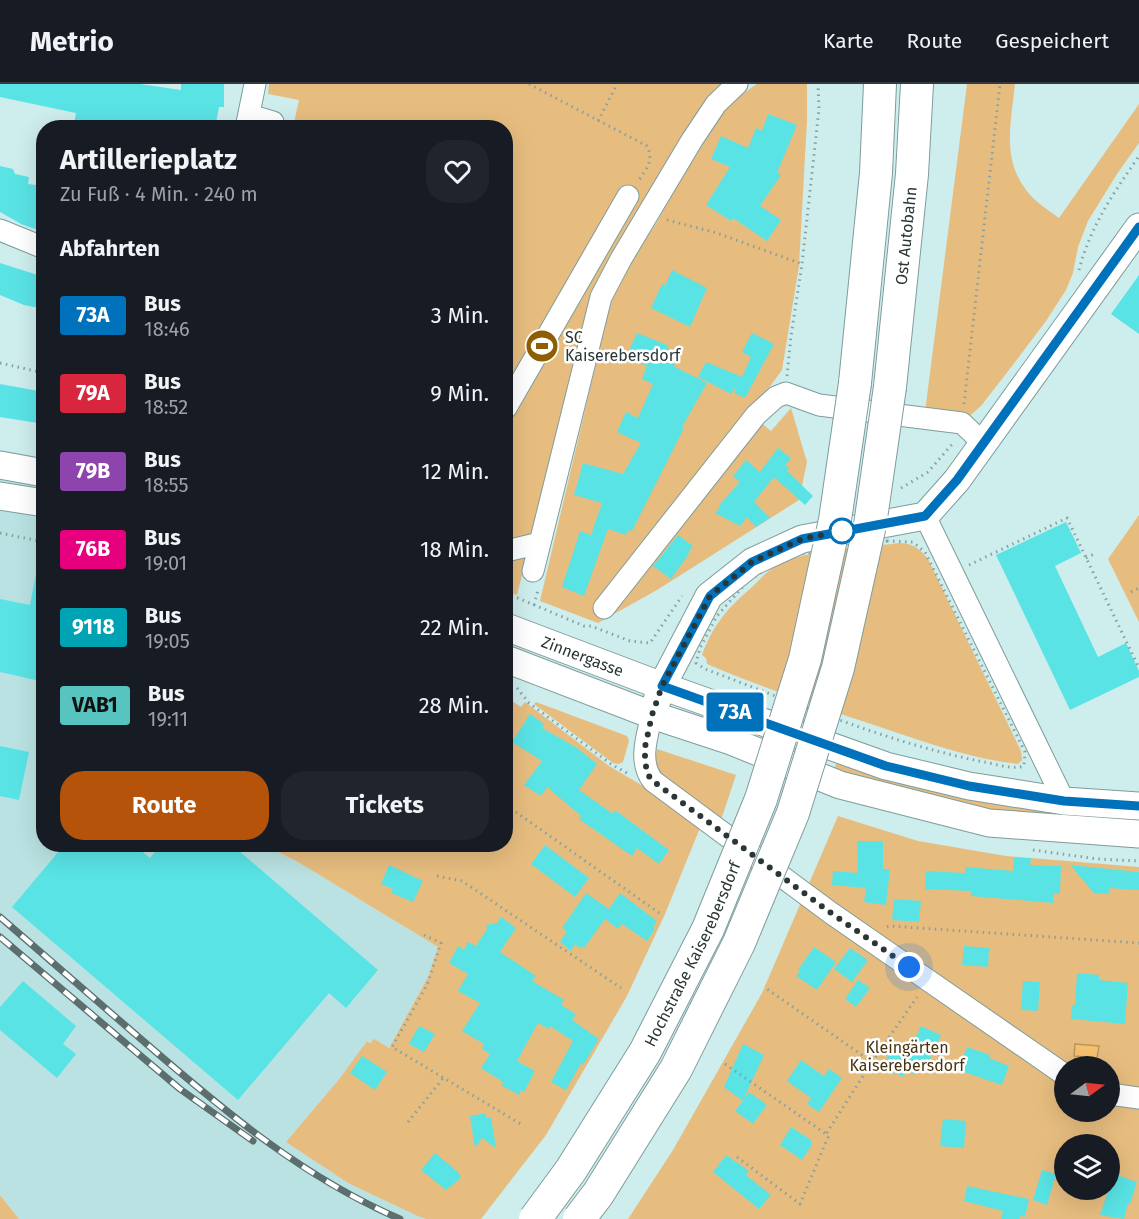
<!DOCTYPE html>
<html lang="de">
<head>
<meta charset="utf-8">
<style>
	body { margin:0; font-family:"Fira Sans",sans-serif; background:#20242c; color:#f1f3f6; height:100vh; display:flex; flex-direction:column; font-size:22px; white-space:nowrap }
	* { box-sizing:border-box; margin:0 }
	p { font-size:20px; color:#9ea1a6 }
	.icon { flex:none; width:33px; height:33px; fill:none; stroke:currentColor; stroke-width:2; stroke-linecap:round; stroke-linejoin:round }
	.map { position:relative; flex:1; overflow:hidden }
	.details { position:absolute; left:36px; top:36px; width:477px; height:732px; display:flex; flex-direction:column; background:#171b24; border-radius:24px; box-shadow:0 6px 24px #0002 }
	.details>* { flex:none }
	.badge { padding:0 12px; border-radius:4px; font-size:21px; line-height:39px }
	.needle { width:39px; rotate:75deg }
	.buttons { position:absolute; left:1054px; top:972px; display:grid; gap:12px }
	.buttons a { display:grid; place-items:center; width:66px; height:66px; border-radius:50%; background:#171b24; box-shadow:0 6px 24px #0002; font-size:30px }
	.you { position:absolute; width:30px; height:30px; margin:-15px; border:4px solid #fff; border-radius:50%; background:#1a73e8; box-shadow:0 0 0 9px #1a73e833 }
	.map>.badge { position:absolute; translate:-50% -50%; box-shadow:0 0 0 3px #fff }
	h2 { padding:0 24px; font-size:22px; line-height:54px }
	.round { display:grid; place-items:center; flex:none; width:63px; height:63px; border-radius:24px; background:#20242c }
	.headline { display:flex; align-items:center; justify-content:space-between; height:102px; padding:0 24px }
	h1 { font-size:28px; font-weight:700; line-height:45px }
	.primary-button { display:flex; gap:12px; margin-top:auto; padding:12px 24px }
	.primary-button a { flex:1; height:69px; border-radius:24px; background:#b45309; color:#fff; font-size:24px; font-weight:700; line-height:69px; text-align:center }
	.primary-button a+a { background:#20242c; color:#f1f3f6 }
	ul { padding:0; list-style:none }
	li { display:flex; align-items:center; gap:18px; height:78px; padding:0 24px }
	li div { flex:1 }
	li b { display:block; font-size:22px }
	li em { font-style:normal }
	li .badge { min-width:66px; font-weight:700; text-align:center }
	header { display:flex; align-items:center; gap:36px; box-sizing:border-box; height:84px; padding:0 30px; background:#171b24; border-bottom:2px solid #363941 }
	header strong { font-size:28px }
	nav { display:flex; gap:33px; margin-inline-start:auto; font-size:21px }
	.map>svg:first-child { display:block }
	.built { fill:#bae2e2 }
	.green { fill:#e7bd7f; fill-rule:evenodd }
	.water { fill:#f8c26f; stroke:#ba985e; stroke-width:1.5 }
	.building { fill:#59e3e5 }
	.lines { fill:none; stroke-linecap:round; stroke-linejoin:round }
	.minor-casing { stroke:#7f9c9c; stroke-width:23 }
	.major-casing { stroke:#7f9c9c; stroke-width:29 }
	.highway-casing { stroke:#7f9c9c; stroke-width:34 }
	.path { stroke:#89a0a0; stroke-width:3; stroke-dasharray:1.5 4.5; stroke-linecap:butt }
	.minor { stroke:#fff; stroke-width:21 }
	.major { stroke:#fff; stroke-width:27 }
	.highway { stroke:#fff; stroke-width:32 }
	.rail-casing { stroke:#5c6e6e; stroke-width:7 }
	.rail { stroke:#fff; stroke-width:4.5; stroke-dasharray:14; stroke-linecap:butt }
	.highway-bridge-casing { stroke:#7f9c9c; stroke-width:34; stroke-linecap:butt }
	.highway-bridge { stroke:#fff; stroke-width:32 }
	.line-casing { stroke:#fff; stroke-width:14 }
	.line { stroke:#0072bc; stroke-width:9 }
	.walk { stroke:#2a3636; stroke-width:6; stroke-dasharray:0 10.8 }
	.stop-dot { fill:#fff; stroke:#0072bc; stroke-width:3 }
	.labels { text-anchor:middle; stroke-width:5; stroke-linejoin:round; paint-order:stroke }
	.street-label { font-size:16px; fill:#2a3636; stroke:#fff }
	.poi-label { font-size:16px; fill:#2a3636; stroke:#fff; text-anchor:start }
	.park-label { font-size:16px; fill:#49330f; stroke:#fff }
</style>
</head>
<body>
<header>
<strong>Metrio</strong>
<nav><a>Karte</a><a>Route</a><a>Gespeichert</a></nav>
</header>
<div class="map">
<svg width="1139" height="1135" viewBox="0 0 1139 1135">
	<rect width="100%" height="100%" fill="#ceeded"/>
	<path class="built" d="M0 366 43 374 44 760 264 761 298 778 438 863 428 893 388 965 368 957 340 994 286 1058 348 1099 427 1135H19L0 1111Z"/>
	<path class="green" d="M269 0H721L657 93 593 207 517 511 506 507V44L293 43 299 16 268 10Z
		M757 0H807V36L799 182 782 286 753 326 759 337 771 347 791 324 807 378 799 416 657 506 598 539 540 517 607 233 613 214 627 184 657 138 682 93 729 19Z
		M967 0H1015C1011 41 1000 79 1032 113 1040 121 1050 127 1059 134L1139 20V59L1117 90 1088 137 1078 163 1073 189 1066 206 1046 237 1012 282 981 322 967 334 925 328Z
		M1139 431V538L1108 475Z
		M899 459C913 459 920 465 928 475L1021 667 1022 676 1018 680C971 675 925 658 880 643 822 624 763 604 707 580L706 574 702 571C712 543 727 524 750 505 757 499 763 491 770 486 799 464 863 464 899 459Z
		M506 613 521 623 525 618 609 682 655 709 700 744 665 830 627 912 546 1051 481 1135H427L420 1133 348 1099 286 1058 340 994 367 957 370 959 374 955 389 964 428 893 438 863 298 778 264 761 506 760Z
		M536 618 627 652 629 657 623 678 619 680 613 679 534 620Z
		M657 665 736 691 721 736 660 691 655 679Z
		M838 676 1139 732V741L1020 732 919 713 834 685Z
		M838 732 918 757 1006 772 1139 783V1135H628L673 1066 762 909ZM1065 982H1110V1028H1065ZM1065 1060H1110V1106H1065Z
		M0 1111 19 1135H0Z"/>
	<path class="water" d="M1075 960 1099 962 1097 974 1074 972Z"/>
	<path class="building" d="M0 0H140L181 6V0H224V23H219L215 44H73L76 29 0 13Z
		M768 30 797 41 777 89 781 91 760 122 781 136 767 157 733 134 731 137 706 121 730 83 711 75 721 52 748 64 756 44 762 47Z
		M0 82 13 85 15 90 29 93 28 100 44 102V148L21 140 0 128Z
		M0 179 44 193V225L24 221 0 211Z
		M672 186 707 204 690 243 651 224 662 200 665 202Z
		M1139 191V250L1111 230Z
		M637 249 667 261 675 283 707 299 682 343 684 344 632 447 628 446 626 451 608 445 584 512 562 503 580 447 591 451 602 419 574 411 583 379 623 390 641 359 617 348 626 328 638 334 653 300 642 295 647 282 626 273Z
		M752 249 774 260 745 314 734 309 736 306 734 304 731 310 698 293 706 278 742 293 751 273 742 268Z
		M0 300 44 308V340L0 333Z
		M778 364 791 374 785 381 789 384 787 387 813 412 805 421 774 393 754 418 770 434 756 443 747 433 740 442 715 429 720 423 719 421 740 398 733 392 746 376 760 388Z
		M1066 438 1081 469 1055 482 1098 573 1126 559 1139 587V593L1070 626 996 471Z
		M678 451 693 462 688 469 689 470 671 495 653 482Z
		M36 490 44 491V598L0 588V515L30 521Z
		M530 630 544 640 542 644 577 664 597 680 579 706 613 730 615 726 669 766 659 780 637 764 632 772 579 735 581 732 547 703 541 712 524 701 542 677 512 658Z
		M0 662 29 668 19 716 0 712Z
		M857 757H883V785H890L886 821 864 818 866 804 832 801 833 787 858 789Z
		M65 760H133L150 774 161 760H231L378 886 346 924 329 909 238 1016 12 823Z
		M545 761 589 794 575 813 531 780Z
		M1014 774H1031L1030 781 1061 782 1060 810H1054L1053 819 971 812V807L925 805 926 787 965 789V783L1013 787Z
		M389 781 423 797 413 818 391 809 393 805 381 800Z
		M1070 781 1139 788V806L1109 804V810L1094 809Z
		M586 809 609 825 620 809 657 837 653 844 655 845 647 857 622 840 618 845 605 835 584 864 582 862 580 864 575 860 571 867 560 858 567 847 562 844Z
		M894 815 921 817 919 838 892 836Z
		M501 833 516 844 500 868 536 892 532 897 564 916 561 921 576 930 572 936 599 955 583 981 581 979 566 1006 551 998 573 957 550 942 549 945 538 939 517 977 535 987 524 1008 521 1006 519 1011 501 1001 503 998 481 984 490 970 482 965 484 960 462 947 480 919 458 907 468 890 449 879 458 862 464 866 468 858 476 862 487 845 486 841 497 839Z
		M964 862 989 864 988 883 962 881Z
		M814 863 836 878 817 906 796 892 800 887 798 886Z
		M850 864 868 876 852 898 834 885Z
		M1077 889 1099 891V896L1128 899 1125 940 1071 935 1072 921H1075Z
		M858 896 870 904 856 923 845 915Z
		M23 897 76 942 63 960 76 970 57 994 0 946V923Z
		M1023 897 1040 898 1038 927 1021 926Z
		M419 942 435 950 424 968 409 960Z
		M921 942 941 951 926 984 918 982 914 990 907 986 903 993 883 983 894 960 909 968Z
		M743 960 764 971 743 1016 749 1008 767 1021 753 1040 735 1027 743 1017 724 1003Z
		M967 963 990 971 989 974 1009 982 1002 1001 958 986Z
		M362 972 387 988 375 1006 350 989Z
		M801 976 824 992 829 985 842 994 819 1028 807 1020 811 1014 787 997Z
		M486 1029V1034L491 1033 496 1064 482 1054 475 1064 470 1032Z
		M943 1035 966 1037 964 1064 940 1062Z
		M791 1043 811 1056V1062L802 1076 780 1061Z
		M435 1069 458 1088 461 1094 446 1106 421 1086Z
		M726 1071 749 1087 746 1091 771 1111 759 1125 713 1088Z
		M1042 1086 1056 1090 1047 1121 1033 1116Z
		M1114 1090 1137 1098 1130 1120 1128 1119 1124 1135 1100 1131Z
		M967 1102 1029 1115 1025 1133 1020 1132 1019 1135H1001L1003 1127 964 1117Z"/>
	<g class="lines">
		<g class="minor-casing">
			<path id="minor" d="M249 31 273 38
				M246 44 255 0
				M0 146 44 164
				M506 324 628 112
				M925 432 1064 717
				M506 467 540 459 601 213 621 175 692 56 716 20 737 0
				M533 487 540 459
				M604 524 756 331 776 313 786 309 819 321 962 339 983 359
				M652 631C647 652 638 678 653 697L831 829 1065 991
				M1110 1010 1139 1014"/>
		</g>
		<g class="major-casing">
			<g id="major">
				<path d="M0 381 44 389"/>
				<path d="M0 412 44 419"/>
				<path id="s1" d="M506 543 662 602 886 682 969 702 1064 717 1139 722"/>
				<path d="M506 575 652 631 731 657 840 701 989 739 1139 750"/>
				<path d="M652 631 662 602 709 512 752 478 802 455 925 432 957 396 1139 143"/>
			</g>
		</g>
		<g class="highway-casing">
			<g id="highway">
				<path d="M855 299 876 89 880 0"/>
				<path id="s2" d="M890 303 912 90 917 0"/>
			</g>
		</g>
		<path class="path" d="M529 0 647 62C654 76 647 84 639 96
			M598 37 617 0
			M667 136 717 149 802 180
			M1079 186C1091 141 1113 110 1139 72
			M0 279 44 289
			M787 292 791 252 802 180 819 25 818 0
			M964 320 1000 0
			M901 404 928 388 954 358
			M0 449 44 458
			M887 457 913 458 925 468 1025 668 1024 682C1012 686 996 680 984 678 888 659 796 619 705 585L696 579 700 564 717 532 747 498 786 472Z
			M1086 474 1096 469
			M969 481 1067 434 1139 584
			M1131 508 1139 504
			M506 509 584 542H591L630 557 650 559 682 512
			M534 521 538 506
			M517 604 529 619 611 680 627 689
			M506 721 662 831
			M1033 766 1098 775 1139 777
			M437 792 462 797 621 904
			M887 843 890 842 1139 859
			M424 851 441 859 427 901 392 963 524 1042
			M872 978 917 913
			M725 980 826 1050
			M408 1038 444 993
			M737 1073 800 1120 828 1053 826 1050 872 978 767 905"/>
		<use href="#minor" class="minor"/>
		<use href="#major" class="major"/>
		<use href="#highway" class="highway"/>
		<g class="rail-casing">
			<path id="rail" d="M0 833C50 876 99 919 149 962 228 1030 303 1093 400 1135
				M0 853 180 1005 253 1057"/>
		</g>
		<use href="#rail" class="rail"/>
		<g class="highway-bridge-casing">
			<g id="highway-bridge">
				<path id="s3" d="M535 1135 571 1086 645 968 708 845 761 715 805 575 835 436 855 299"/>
				<path d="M579 1135 598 1110 676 985 739 859 793 729 838 584 870 441 890 303"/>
			</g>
		</g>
		<use href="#highway-bridge" class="highway-bridge"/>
	</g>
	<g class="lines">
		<g class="line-casing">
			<path id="line" d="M1139 143 957 396 925 432 802 455 752 478 710 512 662 602 886 682 969 702 1064 717 1139 722"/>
		</g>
		<use href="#line" class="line"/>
		<path class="walk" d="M842 447 802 455 752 478 710 512 662 602 652 631 645 663V678L648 691 653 697 831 829 909 883"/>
	</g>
	<defs>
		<g id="stadium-disc" transform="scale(1.725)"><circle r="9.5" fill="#8c5f03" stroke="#fff"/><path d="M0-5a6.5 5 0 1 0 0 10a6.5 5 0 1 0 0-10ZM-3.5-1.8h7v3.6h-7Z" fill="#fff"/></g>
	</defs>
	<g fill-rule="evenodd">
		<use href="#stadium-disc" x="542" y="262"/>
	</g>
	<circle class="stop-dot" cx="842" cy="447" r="12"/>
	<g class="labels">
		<g class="street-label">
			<text dy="6" stroke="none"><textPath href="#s2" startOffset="152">Ost Autobahn</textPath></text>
			<text dy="6" stroke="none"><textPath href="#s1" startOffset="82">Zinnergasse</textPath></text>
			<text dy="6" stroke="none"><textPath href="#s3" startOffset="309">Hochstraße Kaiserebersdorf</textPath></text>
		</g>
		<g class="poi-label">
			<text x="565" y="259">SC<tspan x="565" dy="18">Kaiserebersdorf</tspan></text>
		</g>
		<g class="park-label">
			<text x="907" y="969">Kleingärten<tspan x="907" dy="18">Kaiserebersdorf</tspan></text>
		</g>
	</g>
</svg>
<div class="buttons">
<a><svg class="needle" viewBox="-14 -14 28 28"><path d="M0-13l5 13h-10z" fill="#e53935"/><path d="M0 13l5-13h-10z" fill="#9ea1a6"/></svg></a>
<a><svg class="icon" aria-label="layers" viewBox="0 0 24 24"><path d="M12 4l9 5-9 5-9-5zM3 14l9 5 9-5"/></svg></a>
</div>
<div class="you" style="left:909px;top:883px"></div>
<b class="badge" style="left:735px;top:628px;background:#0072bc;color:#fff">73A</b>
<section class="details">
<div class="headline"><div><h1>Artillerieplatz</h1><p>Zu Fuß · 4 Min. · 240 m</p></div><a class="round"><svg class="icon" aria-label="heart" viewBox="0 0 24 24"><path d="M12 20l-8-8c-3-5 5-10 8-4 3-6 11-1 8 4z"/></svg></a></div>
<h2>Abfahrten</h2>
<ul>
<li><span class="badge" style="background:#0072bc;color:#fff">73A</span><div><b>Bus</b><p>18:46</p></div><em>3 Min.</em></li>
<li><span class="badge" style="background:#d7263d;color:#fff">79A</span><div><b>Bus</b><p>18:52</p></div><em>9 Min.</em></li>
<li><span class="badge" style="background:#8e44ad;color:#fff">79B</span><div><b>Bus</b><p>18:55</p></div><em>12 Min.</em></li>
<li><span class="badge" style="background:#e6007e;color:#fff">76B</span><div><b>Bus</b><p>19:01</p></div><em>18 Min.</em></li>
<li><span class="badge" style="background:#00a3b4;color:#fff">9118</span><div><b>Bus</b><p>19:05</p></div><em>22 Min.</em></li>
<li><span class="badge" style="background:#57c4bf;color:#111">VAB1</span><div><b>Bus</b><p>19:11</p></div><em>28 Min.</em></li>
</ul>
<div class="primary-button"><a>Route</a><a>Tickets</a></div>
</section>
</div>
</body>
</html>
